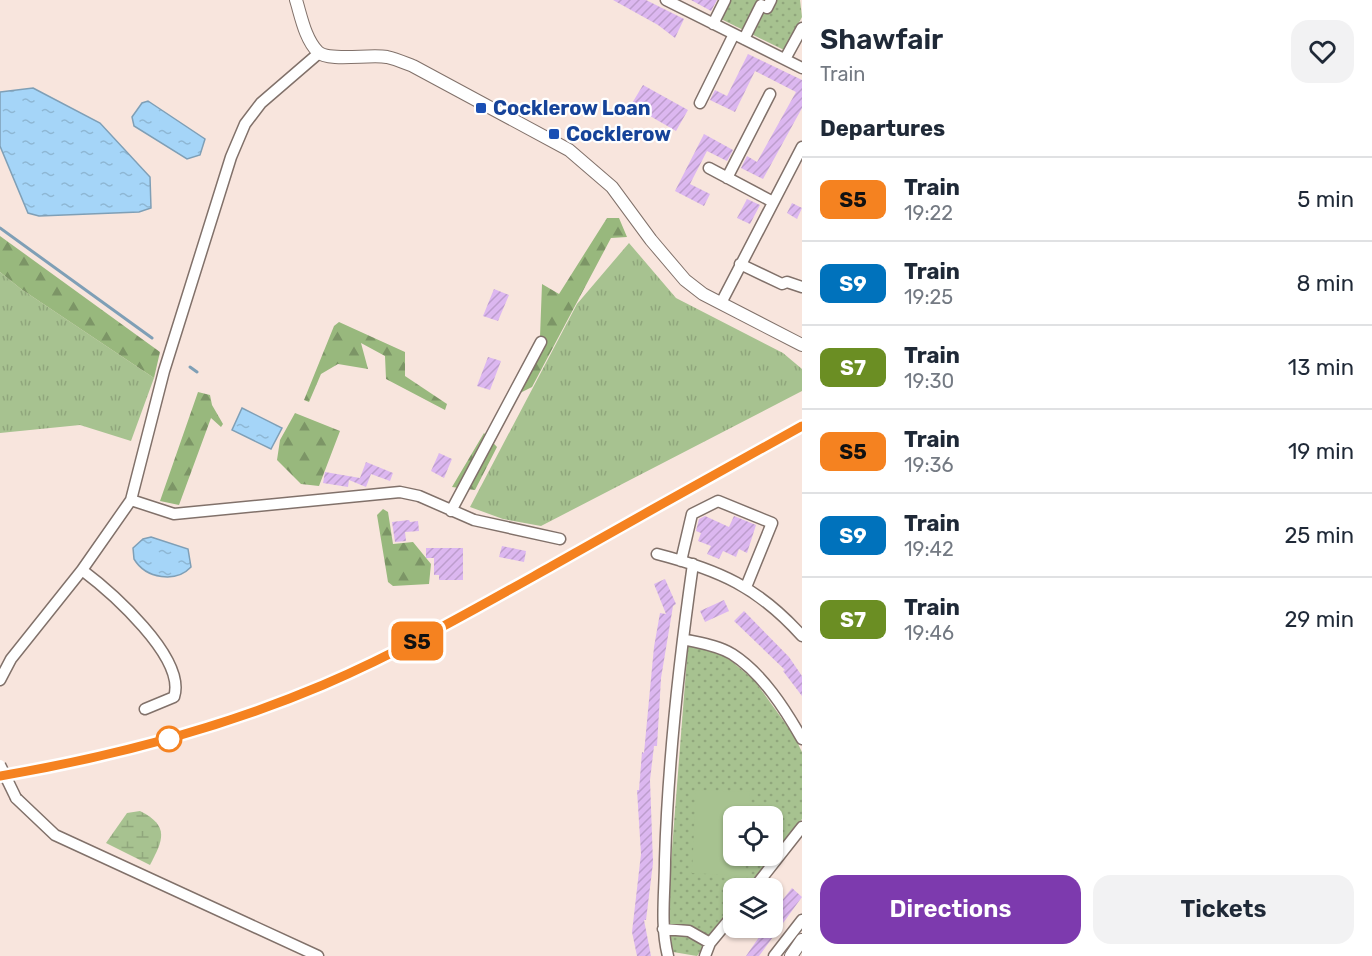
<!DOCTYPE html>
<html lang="en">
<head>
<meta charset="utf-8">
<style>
	body { margin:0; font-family:Rubik,sans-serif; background:#f2f2f3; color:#1f2937; height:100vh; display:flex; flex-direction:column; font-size:22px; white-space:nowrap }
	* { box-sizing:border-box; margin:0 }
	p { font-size:20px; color:#747a83 }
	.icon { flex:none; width:33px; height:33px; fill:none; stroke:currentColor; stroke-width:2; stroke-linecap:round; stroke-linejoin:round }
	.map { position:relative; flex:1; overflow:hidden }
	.details { display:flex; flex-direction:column; background:#fff; width:570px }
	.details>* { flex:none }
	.badge { padding:0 12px; border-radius:9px; font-size:21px; line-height:39px }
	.fabs { position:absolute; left:723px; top:806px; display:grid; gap:12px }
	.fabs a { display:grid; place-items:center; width:60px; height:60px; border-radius:12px; background:#fff; box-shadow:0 2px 4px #0004; font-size:30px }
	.map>.badge { position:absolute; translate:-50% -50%; box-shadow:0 0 0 3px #fff }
	h2 { padding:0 18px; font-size:22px; line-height:54px }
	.round { display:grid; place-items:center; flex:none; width:63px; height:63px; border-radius:18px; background:#f2f2f3 }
	.overview { display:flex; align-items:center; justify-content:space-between; height:102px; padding:0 18px }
	h1 { font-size:28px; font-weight:600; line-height:45px }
	.cta { display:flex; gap:12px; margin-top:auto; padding:12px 18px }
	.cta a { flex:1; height:69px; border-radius:18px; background:#7d3aae; color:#fff; font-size:24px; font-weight:600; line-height:69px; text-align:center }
	.cta a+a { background:#f2f2f3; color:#1f2937 }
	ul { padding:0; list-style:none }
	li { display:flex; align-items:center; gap:18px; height:84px; padding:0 18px; border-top:2px solid #e0e1e3 }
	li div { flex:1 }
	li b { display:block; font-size:22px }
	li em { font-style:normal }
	li .badge { min-width:66px; font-weight:700; text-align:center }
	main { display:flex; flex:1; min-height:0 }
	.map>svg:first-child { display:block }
	.grass { fill:url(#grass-tufts) }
	.forest { fill:url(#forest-firs) }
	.wetland { fill:url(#wetland-marsh) }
	.park { fill:url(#park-dots); fill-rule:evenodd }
	.garden { fill:#a7c290 }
	.water { fill:url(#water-ripples); stroke:#7f9fb6; stroke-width:1.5 }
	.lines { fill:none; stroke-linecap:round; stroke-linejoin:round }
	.stream { stroke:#7f9fb6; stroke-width:3 }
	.building { fill:url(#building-hatch) }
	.minor-casing { stroke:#81716a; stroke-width:13 }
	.major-casing { stroke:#81716a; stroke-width:14 }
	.minor { stroke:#fff; stroke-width:10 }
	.major { stroke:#fff; stroke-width:12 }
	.rail-casing { stroke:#7e726d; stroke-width:5 }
	.rail { stroke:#fff; stroke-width:3; stroke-dasharray:9; stroke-linecap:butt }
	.minor-bridge-casing { stroke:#81716a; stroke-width:13; stroke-linecap:butt }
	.minor-bridge { stroke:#fff; stroke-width:10 }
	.line-casing { stroke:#fff; stroke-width:14 }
	.line { stroke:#f58220; stroke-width:9 }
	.transit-dot { fill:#1a4fb4; stroke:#fff; stroke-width:2 }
	.stop-dot { fill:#fff; stroke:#f58220; stroke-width:3 }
	.labels { text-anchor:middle; stroke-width:4.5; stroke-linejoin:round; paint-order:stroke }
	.transit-label { font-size:20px; font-weight:bold; fill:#164399; stroke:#fff; text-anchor:start }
</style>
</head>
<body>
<main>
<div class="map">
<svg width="802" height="956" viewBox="0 0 802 956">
	<defs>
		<pattern id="grass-tufts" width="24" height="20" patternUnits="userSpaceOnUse" patternTransform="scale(1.5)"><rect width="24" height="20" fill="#a7c290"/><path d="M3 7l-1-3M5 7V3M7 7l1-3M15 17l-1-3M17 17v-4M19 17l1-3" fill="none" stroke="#90a67c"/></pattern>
		<pattern id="forest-firs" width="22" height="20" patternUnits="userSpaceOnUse" patternTransform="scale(1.5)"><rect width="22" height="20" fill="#98b87d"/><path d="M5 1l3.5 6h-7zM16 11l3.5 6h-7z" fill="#7c9566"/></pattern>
		<pattern id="wetland-marsh" width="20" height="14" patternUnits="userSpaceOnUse" patternTransform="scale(1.5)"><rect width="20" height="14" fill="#a7c290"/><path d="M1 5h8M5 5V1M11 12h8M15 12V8" fill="none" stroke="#90a67c"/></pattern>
		<pattern id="park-dots" width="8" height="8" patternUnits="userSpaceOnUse" patternTransform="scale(1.5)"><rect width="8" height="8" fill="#a7c290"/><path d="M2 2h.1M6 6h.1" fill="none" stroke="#90a67c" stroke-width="1.8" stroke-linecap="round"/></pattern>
		<pattern id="water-ripples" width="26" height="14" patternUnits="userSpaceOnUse" patternTransform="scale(1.5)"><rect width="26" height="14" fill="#a5d5f8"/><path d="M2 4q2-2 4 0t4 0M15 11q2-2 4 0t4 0" fill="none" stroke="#8eb7d4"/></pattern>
		<pattern id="building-hatch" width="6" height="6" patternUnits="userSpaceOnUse" patternTransform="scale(1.5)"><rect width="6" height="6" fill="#dcb7f0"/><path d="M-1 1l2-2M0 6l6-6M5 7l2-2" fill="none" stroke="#bd9dcd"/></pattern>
	</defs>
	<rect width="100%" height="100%" fill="#f8e5dd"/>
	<path class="grass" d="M629 243 676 298 783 353 802 369V391L541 526 503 519 470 507 577 304Z
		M0 272 21 289 154 378 131 441 80 425 0 433Z"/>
	<path class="forest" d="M607 218H619L627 237 611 238 532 387 520 393 518 374 540 337 542 284 559 294Z
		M0 236 160 352 154 378 21 289 0 272Z
		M339 322 405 352V376L447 404 445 410 386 379 385 356 361 343 368 369 338 364 321 374 309 402 304 400 334 326Z
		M198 392 210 395 212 405 223 424 221 427 211 418 179 505 160 501Z
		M295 413 340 431 319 486 301 484 277 460 280 440Z
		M484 433 497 447 475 490 452 487Z
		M383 509 388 512 393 544 413 542 431 564 429 584 393 586 388 582 377 515Z"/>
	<path class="wetland" d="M140 811C170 826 163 840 150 865L106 843 127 813Z"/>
	<path class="park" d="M731 0H800L802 17 784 50 721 19Z
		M688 645 723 654 754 680 793 734 802 752V819L749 888H734L733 908 697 956 673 952 667 913ZM734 816H772V855H734Z"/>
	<path class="garden" d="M696 790 750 792 748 816H734V855H746L745 876 692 873Z"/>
	<path class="water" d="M33 88 100 123 150 177 151 208 139 212 39 216 28 213 0 146V92Z
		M148 101 205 139 200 155 187 159 134 126 132 117 142 103Z
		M242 408 282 428 271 449 232 430Z
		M151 537 188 549 191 567C176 583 146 579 134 559L133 548 143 539Z"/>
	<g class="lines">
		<path class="stream" d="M0 228 152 338
			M190 367 197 372"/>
	</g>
	<path class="building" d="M613 0H646L684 19 675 38 658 25Z
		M691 0H717L711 11Z
		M748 54 802 80V108L763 179 741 168 747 156 757 162 796 92 755 71 735 112 710 100 715 90 727 96Z
		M643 85 688 110 676 131 631 105Z
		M704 134 733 150 727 161 707 151 690 184 710 194 704 206 675 191Z
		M747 199 760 205 750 224 737 218Z
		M792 203 802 208 797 219 787 213Z
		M494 289 509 295 498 321 483 316Z
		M488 357 501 361 490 390 477 386Z
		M439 453 452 459 444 478 431 471Z
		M366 462 393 473 390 481 371 474 366 487 349 480 348 487 323 483 325 472 360 478Z
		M705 516 729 527 734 516 756 525 747 553 739 549 736 557 723 551 719 559 707 554 711 546 698 541 701 533 696 531 699 519Z
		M409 520 410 522 418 521 419 531 405 532 406 541 395 542 392 522Z
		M502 546 526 551 524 562 499 557Z
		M426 548H463V580H439V575H434V558H426Z
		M665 579 676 604 673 606 661 678 657 746H654L650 780 653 863 646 920H644L651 956H637L632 932 641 854 637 790H639L642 752 644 753 654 647 660 613 666 614 654 584Z
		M724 600 729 611 705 622 700 611Z
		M744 611 789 657 802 676V696L783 671 785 670 734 621Z
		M792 888 802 897 759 956H746L766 927H772V913Z"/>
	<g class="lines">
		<g class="minor-casing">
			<path id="minor" d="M666 0 802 68
				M713 24 725 0
				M744 39 761 5 767 8 771 0
				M785 59 802 28
				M700 103 734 34
				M709 168 773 202
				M727 178 770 94
				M740 264 782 284 787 282 802 287
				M721 303 802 147
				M131 500 174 514 400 492 419 496 474 520 560 539
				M451 511 541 342
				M657 554C719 570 758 587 802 636
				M681 561 692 514 718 501 772 523 746 587
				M82 570C110 591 187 658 174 697L145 709
				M683 639C699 643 717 645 732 654 762 673 785 709 802 739
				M0 680 11 659 82 570 131 500 164 371 231 157 245 124 261 103 319 53
				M16 798 55 835 318 956
				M754 888 802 827
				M663 929 689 931 710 943 734 914
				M668 956C660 925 665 892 665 860 668 761 679 662 693 564
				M705 956 710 943
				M774 956 802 920"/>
		</g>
		<g class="major-casing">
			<path id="major" d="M296 0C301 16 305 39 318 52 329 62 369 54 387 57 396 59 405 63 413 66L569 150 612 187 651 240 685 280 703 294 802 345
				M791 956 802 940"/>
		</g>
		<use href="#minor" class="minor"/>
		<use href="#major" class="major"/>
		<g class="rail-casing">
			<path id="rail" d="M0 776C111 756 218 729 323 685 405 650 483 605 560 561 641 516 721 470 802 426"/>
		</g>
		<use href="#rail" class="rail"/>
		<g class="minor-bridge-casing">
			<path id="minor-bridge" d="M0 765 16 798"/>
		</g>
		<use href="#minor-bridge" class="minor-bridge"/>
	</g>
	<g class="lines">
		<g class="line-casing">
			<path id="line" d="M0 776C111 757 219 729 323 685 402 651 477 608 552 566 635 519 719 472 802 426"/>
		</g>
		<use href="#line" class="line"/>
	</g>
	<g class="transit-dot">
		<rect x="475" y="102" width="12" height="12" rx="3"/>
		<rect x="548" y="128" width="12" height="12" rx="3"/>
	</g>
	<circle class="stop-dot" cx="169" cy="739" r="12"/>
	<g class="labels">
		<g class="transit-label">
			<text x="493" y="115">Cocklerow Loan</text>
			<text x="566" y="141">Cocklerow</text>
		</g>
	</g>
</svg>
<div class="fabs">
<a><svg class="icon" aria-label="locate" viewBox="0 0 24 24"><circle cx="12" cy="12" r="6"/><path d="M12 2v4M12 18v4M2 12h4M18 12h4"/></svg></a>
<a><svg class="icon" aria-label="layers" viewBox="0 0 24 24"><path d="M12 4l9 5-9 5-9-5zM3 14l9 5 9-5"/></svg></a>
</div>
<b class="badge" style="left:417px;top:641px;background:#f58220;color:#111">S5</b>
</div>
<section class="details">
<div class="overview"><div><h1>Shawfair</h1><p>Train</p></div><a class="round"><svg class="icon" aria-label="heart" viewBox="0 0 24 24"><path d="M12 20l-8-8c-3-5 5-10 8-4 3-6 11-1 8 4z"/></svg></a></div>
<h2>Departures</h2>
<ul>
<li><span class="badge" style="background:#f58220;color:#111">S5</span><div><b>Train</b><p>19:22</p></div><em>5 min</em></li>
<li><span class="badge" style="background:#0072bc;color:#fff">S9</span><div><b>Train</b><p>19:25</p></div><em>8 min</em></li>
<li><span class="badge" style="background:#6b8e23;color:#fff">S7</span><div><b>Train</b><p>19:30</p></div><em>13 min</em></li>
<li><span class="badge" style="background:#f58220;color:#111">S5</span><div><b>Train</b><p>19:36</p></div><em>19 min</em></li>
<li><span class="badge" style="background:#0072bc;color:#fff">S9</span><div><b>Train</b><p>19:42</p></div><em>25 min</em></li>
<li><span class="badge" style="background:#6b8e23;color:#fff">S7</span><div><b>Train</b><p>19:46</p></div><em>29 min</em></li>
</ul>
<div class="cta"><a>Directions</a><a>Tickets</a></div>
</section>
</main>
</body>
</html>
